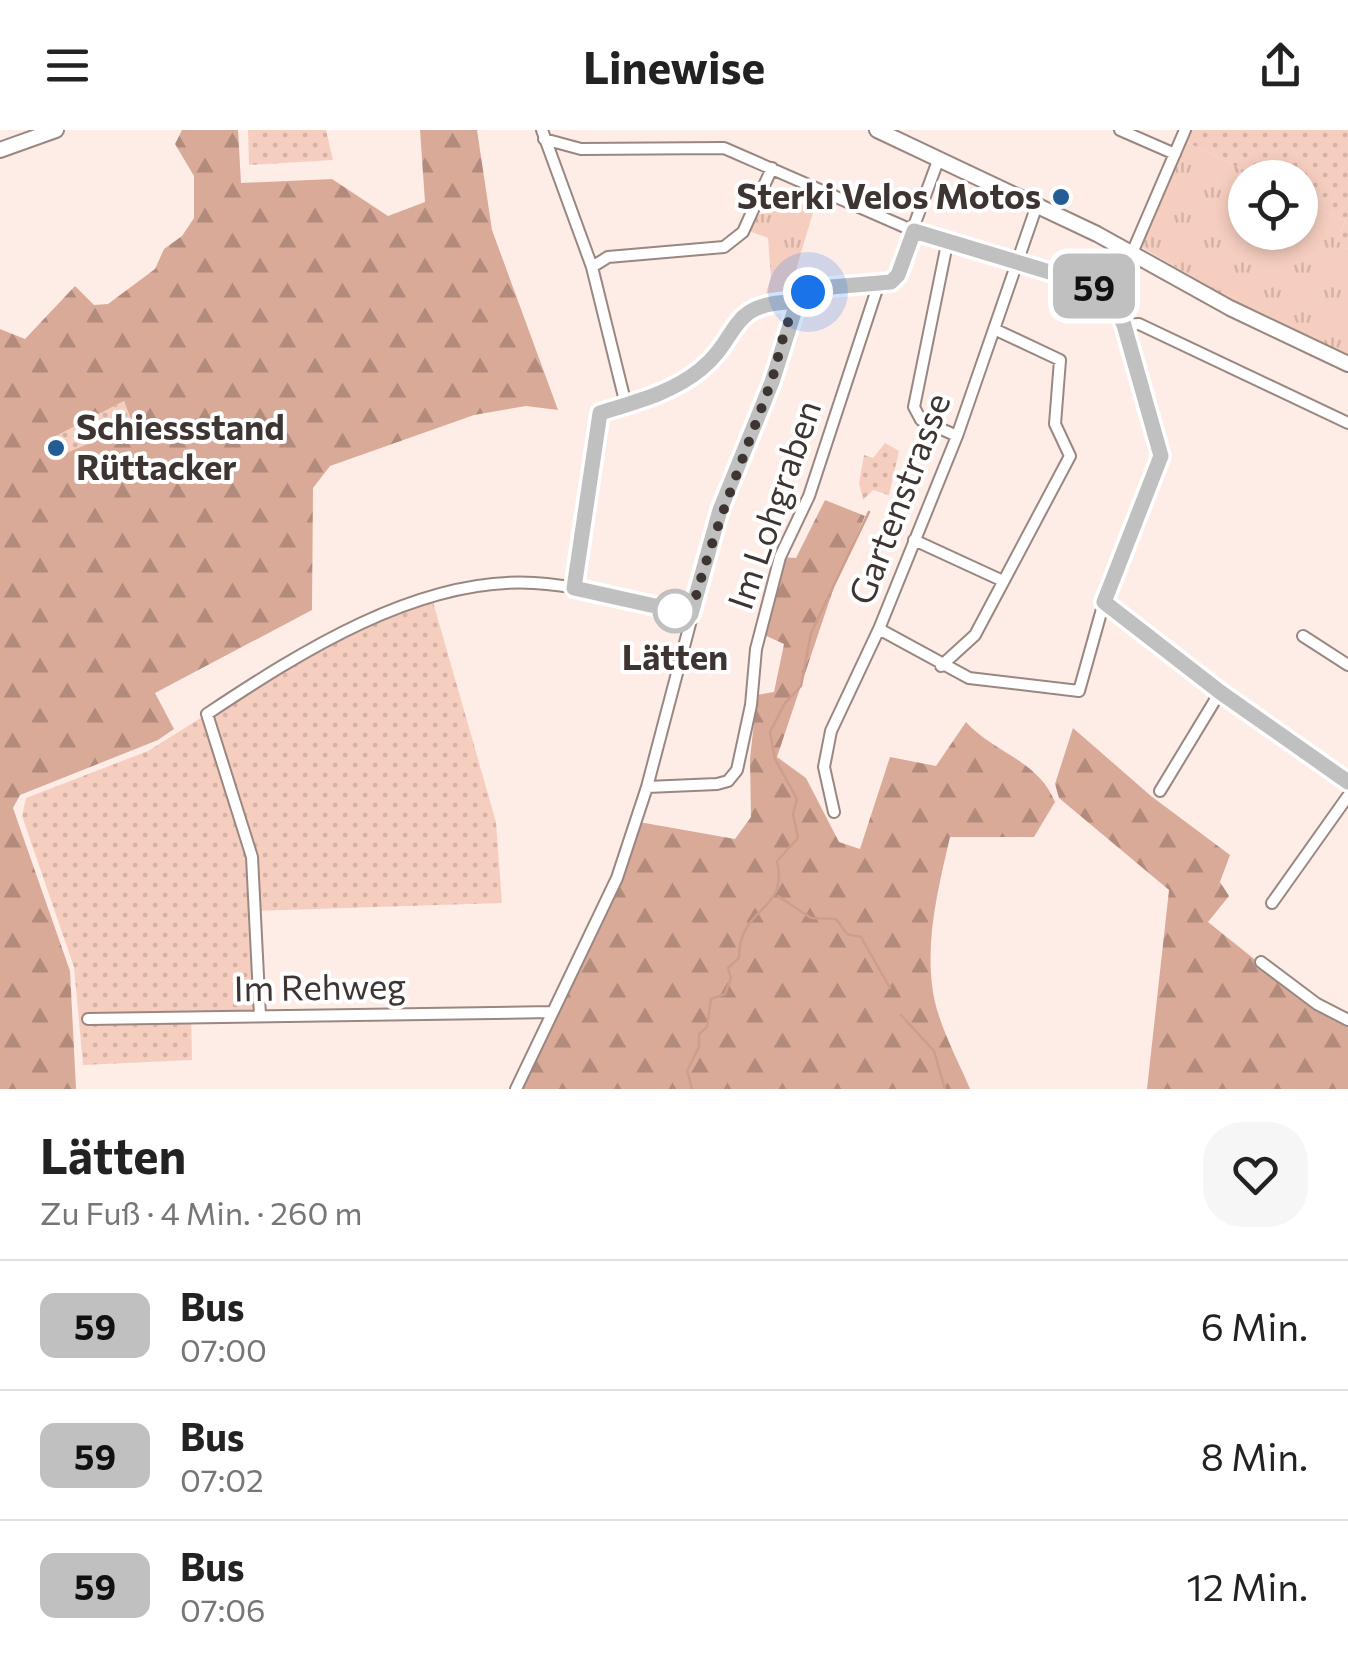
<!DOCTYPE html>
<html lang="de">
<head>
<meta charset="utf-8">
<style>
	body { margin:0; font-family:Commissioner,sans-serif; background:#f6f6f6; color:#222; height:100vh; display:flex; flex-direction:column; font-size:38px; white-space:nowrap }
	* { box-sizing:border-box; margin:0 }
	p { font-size:32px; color:#767676 }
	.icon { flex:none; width:55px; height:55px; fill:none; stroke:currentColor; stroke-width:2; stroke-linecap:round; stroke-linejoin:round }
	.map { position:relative; height:959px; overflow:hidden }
	.side { display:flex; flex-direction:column; background:#fff; flex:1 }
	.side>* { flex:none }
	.badge { padding:0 20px; border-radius:15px; font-size:35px; line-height:65px }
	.fabs { position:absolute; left:1228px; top:30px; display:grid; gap:20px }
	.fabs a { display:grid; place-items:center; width:90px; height:90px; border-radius:50%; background:#fff; box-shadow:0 5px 15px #0003; font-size:50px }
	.you { position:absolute; width:50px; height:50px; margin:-25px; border:8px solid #fff; border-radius:50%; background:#1a73e8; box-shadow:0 0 0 15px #1a73e833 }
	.map>.badge { position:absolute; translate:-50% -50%; box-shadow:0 0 0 5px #fff }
	.round { display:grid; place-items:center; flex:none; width:105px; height:105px; border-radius:40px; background:#f6f6f6 }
	.overview { display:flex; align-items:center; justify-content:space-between; height:170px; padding:0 40px }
	h1 { font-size:48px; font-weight:700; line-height:75px }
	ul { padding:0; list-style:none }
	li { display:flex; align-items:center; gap:30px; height:130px; padding:0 40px; border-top:2px solid #e0e0e0 }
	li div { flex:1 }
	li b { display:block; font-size:38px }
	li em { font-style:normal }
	li .badge { min-width:110px; font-weight:700; text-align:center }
	header { display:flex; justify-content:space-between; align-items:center; height:130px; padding:0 40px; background:#fff; font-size:45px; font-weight:700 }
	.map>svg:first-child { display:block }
	.grass { fill:url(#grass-dots) }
	.forest { fill:url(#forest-firs); fill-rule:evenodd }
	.park { fill:url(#park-tufts) }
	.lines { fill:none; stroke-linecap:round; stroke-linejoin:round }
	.stream { stroke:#ce9e8d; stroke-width:2.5 }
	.street-casing { stroke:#9a8781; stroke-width:14 }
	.secondary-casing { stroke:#9a8781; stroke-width:18 }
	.street { stroke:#fff; stroke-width:10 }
	.secondary { stroke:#fff; stroke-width:14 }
	.line-casing { stroke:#fff; stroke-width:22 }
	.line { stroke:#c0c0c0; stroke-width:15 }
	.walk { stroke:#3e3533; stroke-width:10; stroke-dasharray:0 18 }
	.poi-dot { fill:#245d95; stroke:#fff; stroke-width:4 }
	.stop-dot { fill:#fff; stroke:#c0c0c0; stroke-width:5 }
	.labels { text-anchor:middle; stroke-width:8; stroke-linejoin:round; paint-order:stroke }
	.poi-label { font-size:35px; font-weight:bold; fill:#3e3533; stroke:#fff; text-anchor:end }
	.street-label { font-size:35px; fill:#3e3533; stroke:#fff }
	.stop-label { font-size:35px; font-weight:bold; fill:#3e3533; stroke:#fff }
</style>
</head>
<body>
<header><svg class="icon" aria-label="menu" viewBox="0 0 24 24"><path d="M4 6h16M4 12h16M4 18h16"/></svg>Linewise<svg class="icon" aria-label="share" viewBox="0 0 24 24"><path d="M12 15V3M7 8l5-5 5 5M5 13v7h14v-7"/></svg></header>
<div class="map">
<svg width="1348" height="959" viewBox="0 0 1348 959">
	<defs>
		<pattern id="grass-dots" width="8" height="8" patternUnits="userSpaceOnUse" patternTransform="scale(2.5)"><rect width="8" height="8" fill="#f6cec0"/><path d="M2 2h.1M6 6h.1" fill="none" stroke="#d4b2a5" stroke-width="1.8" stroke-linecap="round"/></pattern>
		<pattern id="forest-firs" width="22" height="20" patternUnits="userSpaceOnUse" patternTransform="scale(2.5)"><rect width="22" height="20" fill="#daaa99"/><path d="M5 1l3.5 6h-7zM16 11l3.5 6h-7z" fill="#b28b7d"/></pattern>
		<pattern id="park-tufts" width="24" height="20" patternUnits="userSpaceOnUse" patternTransform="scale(2.5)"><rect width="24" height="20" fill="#f6cec0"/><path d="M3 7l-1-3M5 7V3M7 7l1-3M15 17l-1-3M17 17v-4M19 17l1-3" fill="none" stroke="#d4b2a5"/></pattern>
	</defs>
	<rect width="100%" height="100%" fill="#feede7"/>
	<path class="grass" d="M248 0H326L333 30 249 35Z
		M1188 0H1348V119L1338 111 1345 91 1300 69V48L1258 47 1184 11Z
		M124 271 133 295 54 328 47 313 54 307Z
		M885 313 899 321 889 365 873 360 863 370 859 353 864 325 873 328Z
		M433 472 496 692 502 773 253 781 257 882 191 884 192 930 83 935 74 837 22 686 26 668 148 621 314 517Z"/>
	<path class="forest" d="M182 0H238L241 53 332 49 388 86 425 72 420 0H477L492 100 558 280 526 276 474 285 330 336 313 358 312 480 155 563 174 599 158 610 20 665 13 678 70 841 76 959H0V199L25 209 75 156 94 175 108 174 155 139 164 119 182 106 194 88V46L175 14ZM124 271 133 295 54 328 47 313 54 307Z
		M825 370 865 386 834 457 777 627 806 648 839 712 860 719 890 627 936 636 966 592C994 623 1038 630 1055 672L1034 707H950C937 763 920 829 939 886 947 911 960 935 970 959H520L602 794 639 692 735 709 751 687 750 629 757 565 774 562 784 514 760 503 780 427 796 428Z
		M1073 598 1151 666 1230 725 1220 752 1229 766 1208 792 1299 865 1348 893V959H1147L1169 760 1059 668 1055 654Z"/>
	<path class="park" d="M1184 11 1258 47 1245 48V102H1300V69L1345 91 1338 111 1348 119V224L1274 194 1141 117Z
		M777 64 814 79 790 160 765 166 771 148 768 108 749 101 755 85 770 83Z"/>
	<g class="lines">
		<path class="stream" d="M778 766 811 788 836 789 847 804 861 807 890 858
			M901 885 934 921 945 959
			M692 959 687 941 699 917V904L707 897 711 869 725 864 731 848 728 838 739 828C739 775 789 783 777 731L798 708 793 684 797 669 775 629 770 602 785 573 801 556 811 503 869 382"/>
		<g class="street-casing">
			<path id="street" d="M542 0 592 137 626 275
				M1120 0 1175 24
				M544 9 581 19 724 18 930 108 1095 156 1110 168 1134 223 1161 326 1104 472 1079 561 969 548 879 499
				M947 114 914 277 921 290 957 306
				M1132 123 1185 0
				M592 137 608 127 724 117 743 102 772 38
				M1124 195 1139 194 1348 293
				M914 410 1003 451
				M574 458 600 283 659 264 702 239 748 181 797 173
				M1104 472 1220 562 1348 652
				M1303 506 1348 535
				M941 536 975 505 1070 326 1055 294 1060 230 994 199
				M647 657 717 654 728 651 737 640 751 575 756 519 780 427 809 366 878 156
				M1160 661 1220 562
				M834 682 824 637 831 601 879 499 957 306 1037 75
				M1272 773 1348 666
				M1261 832 1317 874 1348 890
				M260 886 252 727 207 584C299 523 419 446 534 453 586 456 640 473 691 484
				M88 889 552 882
				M516 959 617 748 647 657 720 380 772 252 797 173 819 158 878 156 894 150 939 28"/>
		</g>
		<g class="secondary-casing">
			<path id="secondary" d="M877 0 1097 104 1230 178 1348 234
				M0 20 56 0"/>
		</g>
		<use href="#street" class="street"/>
		<use href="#secondary" class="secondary"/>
	</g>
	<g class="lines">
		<g class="line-casing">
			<path id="line" d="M790 172C728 174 740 207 701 239 672 263 635 272 600 283L574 458 691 484 720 380 772 252 797 173 819 158 891 152 898 145 914 101 1096 156 1115 174 1124 195 1161 326 1104 472 1220 562 1348 652"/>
		</g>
		<use href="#line" class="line"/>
		<path class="walk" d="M675 481 691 484C712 404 742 332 770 255 780 229 784 179 808 162"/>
	</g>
	<g class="poi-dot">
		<circle cx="1061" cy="67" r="10"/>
		<circle cx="56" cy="318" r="10"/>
	</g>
	<circle class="stop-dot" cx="675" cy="481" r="20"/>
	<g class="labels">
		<g class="poi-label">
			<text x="1041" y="79">Sterki Velos Motos</text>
			<text x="76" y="310" text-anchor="start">Schiessstand<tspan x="76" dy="40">Rüttacker</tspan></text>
		</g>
		<g class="street-label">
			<text transform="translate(900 369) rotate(-69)" y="12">Gartenstrasse</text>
			<text transform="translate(775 375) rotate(-71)" y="12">Im Lohgraben</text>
			<text transform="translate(320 858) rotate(-1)" y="12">Im Rehweg</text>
		</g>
		<g class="stop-label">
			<text x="675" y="540">Lätten</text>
		</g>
	</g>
</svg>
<div class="fabs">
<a><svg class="icon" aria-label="locate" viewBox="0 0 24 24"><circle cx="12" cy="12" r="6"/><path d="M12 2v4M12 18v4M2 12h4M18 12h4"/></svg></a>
</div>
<div class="you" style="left:808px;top:162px"></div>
<b class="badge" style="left:1094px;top:156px;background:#c0c0c0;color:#111">59</b>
</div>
<section class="side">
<div class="overview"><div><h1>Lätten</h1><p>Zu Fuß · 4 Min. · 260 m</p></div><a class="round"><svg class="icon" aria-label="heart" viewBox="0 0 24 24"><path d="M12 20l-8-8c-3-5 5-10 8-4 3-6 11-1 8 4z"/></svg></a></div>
<ul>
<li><span class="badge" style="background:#c0c0c0;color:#111">59</span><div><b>Bus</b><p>07:00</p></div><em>6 Min.</em></li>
<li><span class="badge" style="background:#c0c0c0;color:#111">59</span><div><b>Bus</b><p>07:02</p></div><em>8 Min.</em></li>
<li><span class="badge" style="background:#c0c0c0;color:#111">59</span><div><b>Bus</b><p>07:06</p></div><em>12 Min.</em></li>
</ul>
</section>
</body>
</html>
